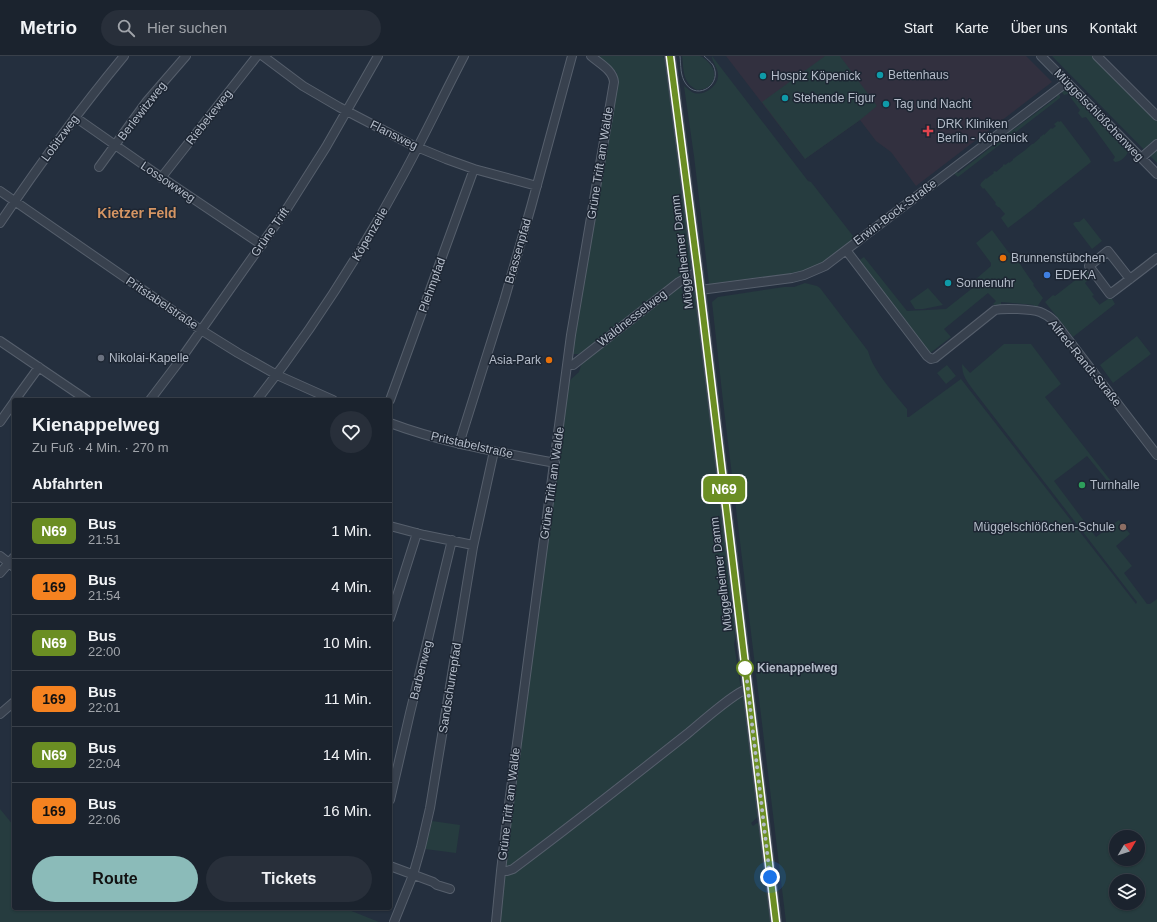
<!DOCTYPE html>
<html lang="de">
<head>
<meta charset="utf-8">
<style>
	body { margin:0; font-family:Arial,sans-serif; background:#282f3a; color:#f1f3f6; height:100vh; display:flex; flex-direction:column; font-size:15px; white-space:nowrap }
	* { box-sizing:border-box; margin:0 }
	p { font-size:13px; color:#a0a4aa }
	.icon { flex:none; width:22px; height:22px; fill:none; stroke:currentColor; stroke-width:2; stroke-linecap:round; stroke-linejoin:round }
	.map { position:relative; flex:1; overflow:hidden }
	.drawer { position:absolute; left:12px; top:342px; width:380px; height:512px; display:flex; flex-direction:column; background:#1b232e; border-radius:4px; box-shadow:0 1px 3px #0004,0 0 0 1px #39404a }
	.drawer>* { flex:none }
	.badge { padding:0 8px; border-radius:6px; font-size:14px; line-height:26px }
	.needle { width:26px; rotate:51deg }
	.controls { position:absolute; left:1109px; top:774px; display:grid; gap:8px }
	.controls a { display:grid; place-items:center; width:36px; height:36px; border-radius:50%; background:#1b232e; box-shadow:0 1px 3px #0004,0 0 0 1px #39404a; font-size:20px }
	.you { position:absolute; width:20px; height:20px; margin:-10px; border:3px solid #fff; border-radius:50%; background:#1a73e8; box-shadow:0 0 0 6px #1a73e833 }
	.map>.badge { position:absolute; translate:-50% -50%; box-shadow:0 0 0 2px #fff }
	h2 { padding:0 20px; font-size:15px; line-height:36px }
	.round { display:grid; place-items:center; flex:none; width:42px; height:42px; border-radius:21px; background:#282f3a }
	.summary { display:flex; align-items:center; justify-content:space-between; height:68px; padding:0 20px }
	h1 { font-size:19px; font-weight:600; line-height:30px }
	.primary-button { display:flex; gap:8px; margin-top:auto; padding:8px 20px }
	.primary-button a { flex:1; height:46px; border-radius:24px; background:#8bbbb9; color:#111; font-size:16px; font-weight:600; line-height:46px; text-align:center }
	.primary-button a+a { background:#282f3a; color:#f1f3f6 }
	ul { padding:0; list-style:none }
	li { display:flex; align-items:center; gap:12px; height:56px; padding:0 20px; border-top:1px solid #39404a }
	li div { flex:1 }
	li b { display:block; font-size:15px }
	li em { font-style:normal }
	li .badge { min-width:44px; font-weight:700; text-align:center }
	header { display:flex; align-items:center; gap:24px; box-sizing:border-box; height:56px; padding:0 20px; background:#1b232e; border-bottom:1px solid #39404a }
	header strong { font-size:19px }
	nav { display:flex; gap:22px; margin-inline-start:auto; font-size:14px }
	.search { width:280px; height:36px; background:#282f3a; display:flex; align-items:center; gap:10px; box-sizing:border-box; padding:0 14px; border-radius:22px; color:#a0a4aa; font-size:15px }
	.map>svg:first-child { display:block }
	.medical { fill:#32303f }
	.green { fill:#263c3f; fill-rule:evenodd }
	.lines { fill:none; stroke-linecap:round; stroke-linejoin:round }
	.minor-casing { stroke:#565f6c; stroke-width:10 }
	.major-casing { stroke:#414a57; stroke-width:12 }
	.minor { stroke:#38414e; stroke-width:8 }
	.major { stroke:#56606e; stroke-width:10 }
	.tram { stroke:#5a6575; stroke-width:1 }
	.line-casing { stroke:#fff; stroke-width:9 }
	.line { stroke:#6b8e23; stroke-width:6 }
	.walk { stroke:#b4bcc9; stroke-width:4; stroke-dasharray:0 7.2 }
	.culture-dot { fill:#0f9aa8; stroke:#1d2633; stroke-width:1.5 }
	.health-dot { fill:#e0444e; stroke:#1d2633; stroke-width:1.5 }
	.food-dot { fill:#e8710a; stroke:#1d2633; stroke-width:1.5 }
	.shop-dot { fill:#3f7fe0; stroke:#1d2633; stroke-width:1.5 }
	.worship-dot { fill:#6b7280; stroke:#1d2633; stroke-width:1.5 }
	.leisure-dot { fill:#2e9e5b; stroke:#1d2633; stroke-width:1.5 }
	.education-dot { fill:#8d6e63; stroke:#1d2633; stroke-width:1.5 }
	.stop-dot { fill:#fff; stroke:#6b8e23; stroke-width:2 }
	.labels { text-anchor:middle; stroke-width:3; stroke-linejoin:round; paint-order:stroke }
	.poi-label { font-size:12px; fill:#b4bcc9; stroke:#1d2633; text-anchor:start }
	.street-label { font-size:12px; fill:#b4bcc9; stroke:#1d2633 }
	.stop-label { font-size:12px; font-weight:bold; fill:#b4bcc9; stroke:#1d2633; text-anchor:start }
	.quarter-label { font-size:14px; font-weight:bold; fill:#d59563; stroke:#1d2633 }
</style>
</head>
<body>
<header>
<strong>Metrio</strong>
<div class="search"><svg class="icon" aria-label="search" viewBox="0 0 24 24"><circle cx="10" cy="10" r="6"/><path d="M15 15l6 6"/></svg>Hier suchen</div>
<nav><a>Start</a><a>Karte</a><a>Über uns</a><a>Kontakt</a></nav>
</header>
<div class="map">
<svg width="1157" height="866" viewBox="0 0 1157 866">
	<rect width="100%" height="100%" fill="#242f3e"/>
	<path class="medical" d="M726 0H1026L1052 26 916 130 891 96 876 85 860 64 805 103Z"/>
	<path class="green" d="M595 0H663L668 12 693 212 664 233 585 298H571L573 277 617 17Z
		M682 0C687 0 695 0 700 0 703 1 706 4 708 6 720 17 714 34 697 34 682 26 684 15 682 0Z
		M712 0 808 125 811 126 853 180V183L814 213 785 220 778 219 709 228 694 100 684 30C687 32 691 36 694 37 704 40 717 31 718 21 719 12 712 7 712 0Z
		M825 0H840L877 50 860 64 805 103 762 46Z
		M1052 0H1093L1157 63V107Z
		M1063 32 1065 34H1068L1128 96C1126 101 1120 106 1115 106L1113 104 1115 101 1086 61 1082 62 1078 57 1080 54 1068 38 1064 39 1061 35Z
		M1055 37 1059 38 1060 40V42L958 121 954 118 953 117 955 114 958 117 999 85 997 82 1010 72 1013 74 1057 41 1055 38Z
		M1058 65 1059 66 1061 65 1089 102 1091 106 1036 150H1037L1008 172 1001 162 1005 158 999 151H998L995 148 996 147 984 132 983 133 980 129 981 128V127L986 122V123L994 117 993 116 995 115 996 116 1003 110V109L1004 108 1005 109 1009 106V107L1013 104V103L1024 95 1032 88H1033L1040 82V81L1044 78V79L1051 72 1052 73 1056 70 1054 68Z
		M1084 162 1102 185 1092 193 1073 168 1075 166H1079Z
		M992 174 1009 197H1012C1020 207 1026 218 1034 228L1033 229 1043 242 1037 251 1034 253V249L1001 246V250L997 251 993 248 996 245 988 237 944 273 951 281 929 298 858 205 864 201 907 255 946 253 979 227 976 223 991 210V207L976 187Z
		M1087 215 1093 218 1087 223 1088 224 1085 227 1094 239 1092 240 1099 248V249L1111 241 1115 248 1073 281 1045 246 1053 239 1055 240Z
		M805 227 817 230 820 232 868 295C873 315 894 337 907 353V361H909L961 323 1136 548 1137 546 974 335C967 325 962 320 962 308L970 317 1004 288H1031L1061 328 1045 341 1111 425 1109 427 1087 400 1054 425 1096 481 1119 464 1130 478 1116 490 1132 510 1124 517 1147 548H1150L1157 543V866H786L723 345 712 246 718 241 784 231H794ZM1116 781H1138V803H1116ZM1116 825H1138V847H1116Z
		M678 230 681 231 683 237 686 233 688 235 694 234 696 242 701 273 734 553 735 584 734 588 741 633 514 810 507 811 505 810 568 326 579 316 582 306Z
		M928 232 943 249 923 253H915L910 245Z
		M1137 280 1151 298 1113 327 1100 309Z
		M947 309 956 320 946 328 937 317Z
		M742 639 744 640 759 760 751 767 753 770 757 767 760 768 772 866H499L503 822 508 817 544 793 550 791 560 783 561 779 736 642Z
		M0 753 14 770V852H344L379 866H0Z
		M432 765 460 769 456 797 425 793Z"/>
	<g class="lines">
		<g class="minor-casing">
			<path id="minor" d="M263 0 303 30 339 51 412 89 446 103 474 113 537 130
				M1041 0 1157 118
				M1097 0 1157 60
				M75 61 158 119 262 189
				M1141 102 1157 88
				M99 111 147 45 186 0
				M161 122 257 0
				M0 135 201 274 238 297 277 319 333 344
				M0 167C39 109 80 53 124 0
				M846 194 927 300 931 303 935 302 995 254C1003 252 1032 253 1040 256 1045 258 1050 261 1054 265L1157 399
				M1130 223 1108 195 1089 210 1110 238C1126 226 1142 214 1157 202
				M700 234 792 222 804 219 825 210 1067 26
				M0 285 87 344
				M568 309H573L679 226 693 218 698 217
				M15 344 39 311
				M150 344 178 307 288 151 326 91 378 0
				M257 344C312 274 360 199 402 121 424 81 443 40 464 0
				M390 344 474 113
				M0 366 14 346
				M390 367C443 387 499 396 555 407
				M459 388 504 245 531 151 572 0
				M390 470 424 479 473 489
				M0 500 14 511
				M0 517 14 501
				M390 562 417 477
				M0 658 14 646
				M390 744 410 657 452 484
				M390 810 433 826 437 829 450 833
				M501 815H507L513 813C572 769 629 724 687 678 698 669 736 635 748 633
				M394 866 413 819 421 791 430 752 473 491 494 395
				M496 866 501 815 507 763 571 279 614 26C613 14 599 7 591 0"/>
		</g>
		<g class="major-casing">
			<path id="major" d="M670 0 698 217 776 866"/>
		</g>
		<use href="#minor" class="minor"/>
		<use href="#major" class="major"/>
		<path class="tram" d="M680 0C681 9 680 20 686 28 698 45 723 28 713 9 711 6 707 3 704 0"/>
	</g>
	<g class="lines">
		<g class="line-casing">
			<path id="line" d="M670 0 698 217 776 866"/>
		</g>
		<use href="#line" class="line"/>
		<path class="walk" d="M745 612V608L770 821"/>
	</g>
	<g class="culture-dot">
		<circle cx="880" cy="19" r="4"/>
		<circle cx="763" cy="20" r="4"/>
		<circle cx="785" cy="42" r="4"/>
		<circle cx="886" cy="48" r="4"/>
		<circle cx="948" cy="227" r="4"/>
	</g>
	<path class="health-dot" d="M926 69h4v4h4v4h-4v4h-4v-4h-4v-4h4z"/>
	<g class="food-dot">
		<circle cx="1003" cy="202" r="4"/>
		<circle cx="549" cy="304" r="4"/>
	</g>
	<circle class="shop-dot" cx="1047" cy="219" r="4"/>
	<circle class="worship-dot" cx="101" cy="302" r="4"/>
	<circle class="leisure-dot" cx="1082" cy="429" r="4"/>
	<circle class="education-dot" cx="1123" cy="471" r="4"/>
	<circle class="stop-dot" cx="745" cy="612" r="8"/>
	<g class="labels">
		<g class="poi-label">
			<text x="888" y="23">Bettenhaus</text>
			<text x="771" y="24">Hospiz Köpenick</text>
			<text x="793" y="46">Stehende Figur</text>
			<text x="894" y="52">Tag und Nacht</text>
			<text x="937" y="72">DRK Kliniken<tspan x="937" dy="14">Berlin - Köpenick</tspan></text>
			<text x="1011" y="206">Brunnenstübchen</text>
			<text x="1055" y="223">EDEKA</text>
			<text x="956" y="231">Sonnenuhr</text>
			<text x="109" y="306">Nikolai-Kapelle</text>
			<text x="541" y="308" text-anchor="end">Asia-Park</text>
			<text x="1090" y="433">Turnhalle</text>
			<text x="1115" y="475" text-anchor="end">Müggelschlößchen-Schule</text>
		</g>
		<g class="street-label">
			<text transform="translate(142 55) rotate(-52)" y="4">Berlewitzweg</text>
			<text transform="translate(1099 59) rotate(46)" y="4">Müggelschlößchenweg</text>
			<text transform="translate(209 61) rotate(-52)" y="4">Riebekeweg</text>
			<text transform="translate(394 79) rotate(26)" y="4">Flansweg</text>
			<text transform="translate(60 82) rotate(-54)" y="4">Lobitzweg</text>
			<text transform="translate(600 107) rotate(-81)" y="4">Grüne Trift am Walde</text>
			<text transform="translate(168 126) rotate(34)" y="4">Lossowweg</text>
			<text transform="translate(895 156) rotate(-37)" y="4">Erwin-Bock-Straße</text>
			<text transform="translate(270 176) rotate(-55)" y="4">Grüne Trift</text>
			<text transform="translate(370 178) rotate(-60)" y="4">Köpenzeile</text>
			<text transform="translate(518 195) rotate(-74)" y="4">Brassenpfad</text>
			<text transform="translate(682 196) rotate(-97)" y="4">Müggelheimer Damm</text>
			<text transform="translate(432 229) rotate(-70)" y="4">Plehmpfad</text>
			<text transform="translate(162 247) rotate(34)" y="4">Pritstabelstraße</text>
			<text transform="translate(632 262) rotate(-38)" y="4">Waldnesselweg</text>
			<text transform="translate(1085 307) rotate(51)" y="4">Alfred-Randt-Straße</text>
			<text transform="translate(472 389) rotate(13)" y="4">Pritstabelstraße</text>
			<text transform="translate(552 427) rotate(-82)" y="4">Grüne Trift am Walde</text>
			<text transform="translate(721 518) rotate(-97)" y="4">Müggelheimer Damm</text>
			<text transform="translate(421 614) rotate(-76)" y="4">Barbenweg</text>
			<text transform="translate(450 632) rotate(-81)" y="4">Sandschurrepfad</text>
			<text transform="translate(509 748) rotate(-83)" y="4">Grüne Trift am Walde</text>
		</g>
		<g class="stop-label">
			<text x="757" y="616">Kienappelweg</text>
		</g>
		<g class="quarter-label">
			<text x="137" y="162">Kietzer Feld</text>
		</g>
	</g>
</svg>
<div class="controls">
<a><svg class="needle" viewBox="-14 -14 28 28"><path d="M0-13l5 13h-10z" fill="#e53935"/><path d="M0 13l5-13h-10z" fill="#a0a4aa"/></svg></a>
<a><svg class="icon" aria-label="layers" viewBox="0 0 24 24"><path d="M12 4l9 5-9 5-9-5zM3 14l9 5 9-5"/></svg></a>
</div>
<div class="you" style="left:770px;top:821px"></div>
<b class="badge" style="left:724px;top:433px;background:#6b8e23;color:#fff">N69</b>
<section class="drawer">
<div class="summary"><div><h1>Kienappelweg</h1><p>Zu Fuß · 4 Min. · 270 m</p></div><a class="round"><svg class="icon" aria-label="heart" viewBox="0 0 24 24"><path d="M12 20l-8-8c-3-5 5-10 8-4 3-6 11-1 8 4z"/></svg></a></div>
<h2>Abfahrten</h2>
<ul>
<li><span class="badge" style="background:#6b8e23;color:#fff">N69</span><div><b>Bus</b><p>21:51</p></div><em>1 Min.</em></li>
<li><span class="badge" style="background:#f58220;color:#111">169</span><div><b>Bus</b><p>21:54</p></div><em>4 Min.</em></li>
<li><span class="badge" style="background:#6b8e23;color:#fff">N69</span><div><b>Bus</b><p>22:00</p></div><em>10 Min.</em></li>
<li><span class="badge" style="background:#f58220;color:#111">169</span><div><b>Bus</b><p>22:01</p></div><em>11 Min.</em></li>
<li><span class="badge" style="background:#6b8e23;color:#fff">N69</span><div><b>Bus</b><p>22:04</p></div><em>14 Min.</em></li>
<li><span class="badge" style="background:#f58220;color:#111">169</span><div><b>Bus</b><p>22:06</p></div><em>16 Min.</em></li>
</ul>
<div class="primary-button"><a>Route</a><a>Tickets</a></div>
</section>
</div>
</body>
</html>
